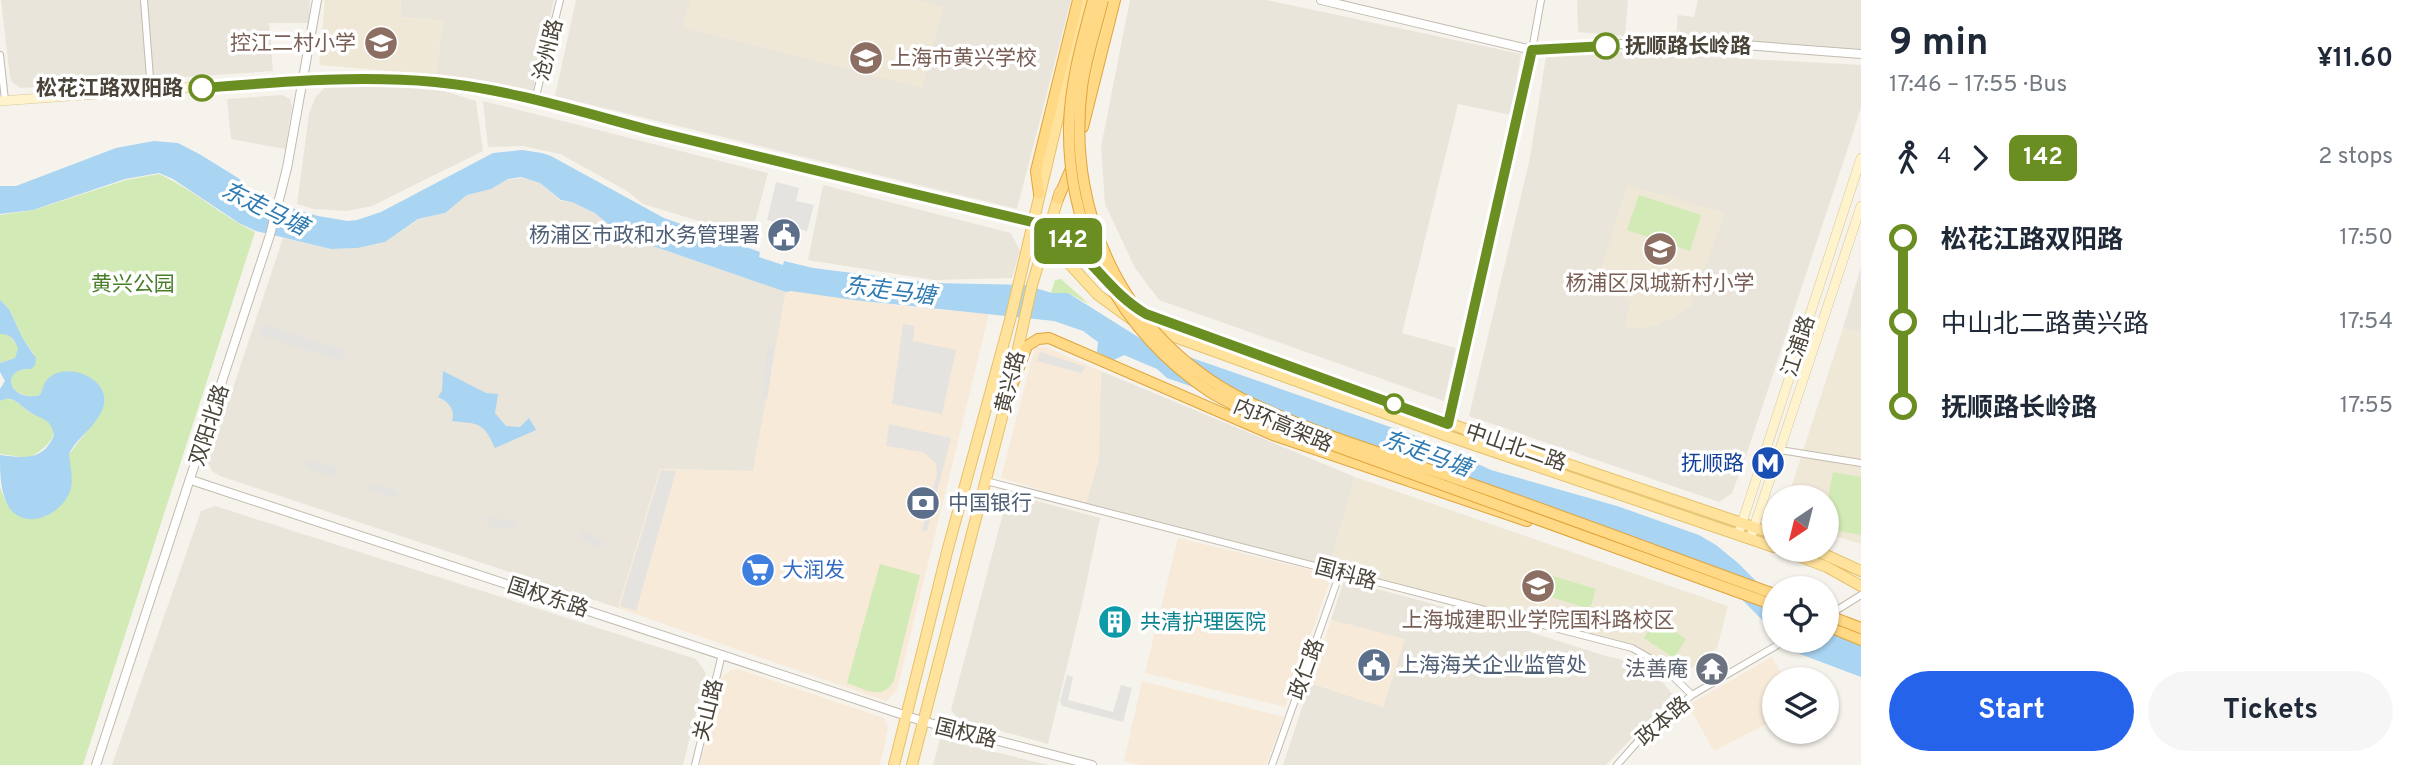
<!DOCTYPE html>
<html lang="en">
<head>
<meta charset="utf-8">
<style>
	body { margin:0; font-family:Overpass,"Noto Sans SC",sans-serif; background:#f6f6f7; color:#1f2937; height:100vh; display:flex; flex-direction:column; font-size:26px; white-space:nowrap }
	* { box-sizing:border-box; margin:0 }
	p { font-size:23px; color:#747a83 }
	.icon { flex:none; width:38px; height:38px; fill:none; stroke:currentColor; stroke-width:2; stroke-linecap:round; stroke-linejoin:round }
	.map { position:relative; flex:1; overflow:hidden }
	.drawer { display:flex; flex-direction:column; background:#fff; width:560px }
	.drawer>* { flex:none }
	.badge { padding:0 14px; border-radius:10px; font-size:24px; line-height:46px }
	.needle { width:46px; rotate:215deg }
	.controls { position:absolute; left:1762px; top:485px; display:grid; gap:14px }
	.controls a { display:grid; place-items:center; width:77px; height:77px; border-radius:50%; background:#fff; box-shadow:0 2px 5px #0004; font-size:35px }
	.map>.badge { position:absolute; translate:-50% -50%; box-shadow:0 0 0 4px #fff }
	.legs { display:flex; align-items:center; gap:10px; height:77px; padding:0 28px; font-size:23px }
	.legs p { margin-inline-start:auto }
	.summary { display:flex; align-items:center; justify-content:space-between; height:119px; padding:0 28px }
	h1 { font-size:38px; font-weight:700; line-height:52px }
	.cta { display:flex; gap:14px; margin-top:auto; padding:14px 28px }
	.cta a { flex:1; height:80px; border-radius:42px; background:#2563eb; color:#fff; font-size:28px; font-weight:700; line-height:80px; text-align:center }
	.cta a+a { background:#f6f6f7; color:#1f2937 }
	ul { padding:0 28px; list-style:none }
	li { display:flex; align-items:center; gap:24px; height:84px; font-size:26px }
	li i { display:grid; place-items:center; width:10px; height:100%; margin:0 9px; background:currentColor }
	li i::after { content:''; width:18px; height:18px; margin:-9px; border:5px solid; border-radius:50%; background:#fff }
	li p { margin-inline-start:auto }
	li:first-child i { background:linear-gradient(#0000 50%,currentColor 0) }
	li:last-child i { background:linear-gradient(currentColor 50%,#0000 0) }
	main { display:flex; flex:1; min-height:0 }
	.map>svg:first-child { display:block }
	.residential { fill:#eae5da; fill-rule:evenodd }
	.commercial { fill:#f7ead8 }
	.education { fill:#efe8d6 }
	.green { fill:#d2eab5 }
	.parking { fill:#e5e3e0 }
	.water { fill:#a9d4f2 }
	.lines { fill:none; stroke-linecap:round; stroke-linejoin:round }
	.minor-casing { stroke:#c2bbae; stroke-width:8 }
	.tertiary-casing { stroke:#c2bbae; stroke-width:10 }
	.secondary-casing { stroke:#d6c79b; stroke-width:10 }
	.primary-casing { stroke:#e6c16a; stroke-width:12 }
	.trunk-casing { stroke:#e0a43c; stroke-width:12 }
	.minor { stroke:#fff; stroke-width:6 }
	.tertiary { stroke:#fff; stroke-width:8 }
	.secondary { stroke:#fff3cd; stroke-width:9 }
	.primary { stroke:#ffe39c; stroke-width:10 }
	.trunk { stroke:#ffd985; stroke-width:10 }
	.trunk-bridge-casing { stroke:#e0a43c; stroke-width:12; stroke-linecap:butt }
	.trunk-bridge { stroke:#ffd985; stroke-width:10 }
	.line-1-casing { stroke:#fff; stroke-width:16 }
	.line-1 { stroke:#6b8e23; stroke-width:10 }
	.stop-1-dot { fill:#fff; stroke:#6b8e23; stroke-width:3.5 }
	.labels { text-anchor:middle; stroke-width:7; stroke-linejoin:round; paint-order:stroke }
	.education-label { font-size:21px; fill:#785e54; stroke:#fff }
	.stop-label { font-size:21px; font-weight:bold; fill:#4b4439; stroke:#fff; text-anchor:start }
	.street-label { font-size:21px; fill:#4b4439; stroke:#fff }
	.service-label { font-size:21px; fill:#4e5e75; stroke:#fff; text-anchor:start }
	.park-label { font-size:21px; fill:#4a7f2a; stroke:#fff }
	.transit-label { font-size:21px; fill:#164399; stroke:#fff; text-anchor:end }
	.shop-label { font-size:21px; fill:#366cbe; stroke:#fff; text-anchor:start }
	.culture-label { font-size:21px; fill:#0d838f; stroke:#fff; text-anchor:start }
	.worship-label { font-size:21px; fill:#5b616d; stroke:#fff; text-anchor:end }
	.water-label { font-size:23px; font-style:italic; fill:#2e7ab2; stroke:#fff }
</style>
</head>
<body>
<main>
<div class="map">
<svg width="1861" height="765" viewBox="0 0 1861 765">
	<rect width="100%" height="100%" fill="#f6f3ec"/>
	<path class="residential" d="M1 0H310L309 23H269L273 71 21 88 12 82 10 77Z
		M401 0H554L532 94 436 75 443 21 400 17Z
		M576 0H1071L1017 209 555 96Z
		M1130 0H1266L1521 54 1511 115 1458 104 1402 333 1456 348 1444 401 1159 300 1135 268 1105 204 1101 147Z
		M1577 0H1628L1625 36 1578 32Z
		M1698 0H1861V49L1676 37 1678 15 1694 17Z
		M1619 52 1861 65V108L1745 459 1732 493 1719 502 1469 416 1530 158 1546 56ZM1632 299 1641 329 1625 326Z
		M327 85 435 88 476 101 483 151 372 206 347 211 314 209 297 204 309 114 315 98Z
		M282 95 290 99 292 108 285 149 231 139 227 99Z
		M483 101 768 173 751 237 643 204 627 191 560 154 523 146 488 147Z
		M522 178 540 183 561 201 572 202 595 213 621 235 786 292 753 471 660 469 618 608 220 476 212 471 208 463 283 238 331 249 358 248 379 244 385 242 419 219 445 213 467 195 491 189 506 180Z
		M823 185 1011 233 1020 251 1012 278 934 280 808 260Z
		M1861 267V332L1843 328Z
		M1101 371 1355 477 1330 566 1086 503 1098 461Z
		M1026 498 1100 518 1081 608 1048 744 958 719 951 710 1006 502 1012 499Z
		M215 506 696 659 706 673 683 765H112L201 511Z
		M1344 580 1496 621 1606 656 1650 666 1673 695 1606 765H1283L1310 683 1383 707 1404 639 1331 620Z
		M940 739 1049 765H933Z"/>
	<path class="commercial" d="M791 290 901 306 989 314 897 690 886 701 618 608 660 469 753 471 786 292Z
		M1035 347H1046L1101 371 1099 460 1086 503 1001 478Z
		M1178 538 1332 575 1285 707 1145 673Z
		M1331 620 1405 639 1383 707 1310 683Z
		M1772 657 1784 679H1774V720L1714 751 1688 705Z
		M738 669 884 718 888 728 880 765H700L722 677 731 670Z
		M1142 681 1284 717 1266 765H1141L1124 761Z"/>
	<path class="education" d="M325 0H401L400 17 443 21 436 75 319 65Z
		M690 0H916L943 7 922 88 683 27Z
		M1627 185 1725 213 1690 308 1658 325 1641 329 1625 326 1631 299 1596 285Z
		M1843 328 1861 332V544L1827 534V497H1788Z
		M1355 477 1728 606 1717 648 1681 676 1637 646 1330 566Z"/>
	<path class="green" d="M159 174C193 189 221 216 255 232L83 765H0V487L5 500 60 506 71 487 69 454 98 417 73 372 69 371 44 386 40 395C7 402 0 367 31 369L34 354 23 339 9 309 0 300V215L34 210 126 180Z
		M1639 195 1701 215 1690 251 1627 230Z
		M1061 279 1089 304 1068 293H1051L1055 280Z
		M6 333 18 345V352L15 358 0 363V334Z
		M6 398C17 400 22 407 31 413 36 415 42 416 47 419 66 435 41 451 29 458L0 454V401Z
		M1833 472 1861 477V535L1827 529V504Z
		M880 564 920 575 894 680C883 702 865 689 847 683Z
		M1540 572 1596 589 1590 609 1534 592Z
		M1656 619 1686 639 1674 658 1644 638Z"/>
	<path class="parking" d="M776 182 799 188 796 201 814 205 807 231 767 220Z
		M262 324 345 350 341 361 259 335Z
		M903 324 915 326 913 341 956 350 942 414 892 404Z
		M768 344 775 345 767 400 762 399Z
		M1040 352 1086 367 1081 373 1037 361Z
		M889 424 951 438 927 531 922 530 937 473 936 463 923 452 886 446Z
		M307 459 338 468 336 477 305 468Z
		M661 470 676 471 636 611 620 606Z
		M370 483 399 491 397 498 368 490Z
		M489 517 515 521 514 530 488 526Z
		M582 531 604 542 601 549 579 537Z
		M1067 675 1073 677 1068 700 1113 712 1121 685 1132 688 1123 722 1062 706 1060 701Z"/>
	<path class="water" d="M154 141 178 143 201 155 238 178 260 198 318 216 348 221 357 220 381 212 493 153 522 150 542 153 551 156 664 218 760 252 759 257 783 265 784 261 813 268 932 283 1025 285 1052 293H1068L1146 342 1419 437 1491 470 1617 506 1699 535 1716 545 1738 563 1774 599V632L1707 564 1167 378 1157 369 1124 355 1114 360 1097 352 1098 342 1083 331 1054 321 854 300 791 291 786 292 621 235 595 213 572 202 561 200 540 183 521 177 508 179 491 189 467 195 445 213 418 219 385 242 358 248 331 249 256 231 239 223 173 179 159 173 125 179 33 210 0 214V186H16L116 148Z
		M0 300 9 309 23 339 36 358 35 365 31 369C0 367 7 403 40 395 43 390 43 384 47 380 64 360 109 377 104 404 100 424 77 437 69 454 70 465 73 477 71 488 65 512 29 532 10 509 0 493 0 474 0 455 23 458 44 461 54 435 51 418 42 420 30 412 19 406 14 394 0 401V389L5 381 0 372V363L15 358 18 349C16 340 9 333 0 334Z
		M443 371 486 393 498 394 495 413 506 426 520 427 529 418 536 430 495 448C483 422 480 424 452 421 456 410 448 401 438 397L442 391Z
		M1827 629 1861 645V677L1800 654 1784 641 1827 640Z"/>
	<g class="lines">
		<g class="minor-casing">
			<path id="minor" d="M144 0 151 91
				M0 55 5 100
				M535 100 560 0
				M1448 425 1532 50 1541 0
				M1780 450 1861 463
				M986 481 1632 648 1660 664 1692 695
				M1829 615 1861 595
				M695 765 722 654
				M1272 765 1340 573
				M1617 765 1640 739 1692 695 1786 640"/>
		</g>
		<g class="tertiary-casing">
			<path id="tertiary" d="M1321 0 1532 50 1605 46 1665 39 1861 54
				M191 480 922 721 1092 765
				M96 765 270 235 287 168 317 0"/>
		</g>
		<g class="secondary-casing">
			<path id="secondary" d="M0 101 304 79H386L437 82 535 100 782 163 1032 223
				M1740 529 1861 158
				M1752 533 1861 206"/>
		</g>
		<g class="primary-casing">
			<path id="primary" d="M1085 95 1108 0
				M1032 223 1098 295 1135 322
				M1034 223 1064 237 1105 280
				M1138 309 1158 319 1476 433 1774 534
				M1153 329 1445 435 1774 547
				M1012 376 1032 285 1060 192
				M1783 550 1827 567 1861 586
				M1815 550 1861 571
				M894 765 947 552 1010 320 1086 0
				M912 765 1006 402"/>
		</g>
		<g class="trunk-casing">
			<path id="trunk" d="M1083 127 1115 0
				M1039 194 1036 171 1078 0
				M1058 199 1072 166
				M1003 410 1027 346 1038 339 1049 338 1273 435 1527 521
				M1827 626 1861 640"/>
		</g>
		<use href="#minor" class="minor"/>
		<use href="#tertiary" class="tertiary"/>
		<use href="#secondary" class="secondary"/>
		<use href="#primary" class="primary"/>
		<use href="#trunk" class="trunk"/>
		<g class="trunk-bridge-casing">
			<path id="trunk-bridge" d="M1093 0C1082 41 1070 83 1069 126 1067 233 1121 333 1210 392 1231 405 1255 415 1277 425L1771 604
				M1103 0C1096 29 1086 58 1082 87 1065 220 1130 347 1253 404 1316 434 1385 454 1451 477 1559 514 1666 555 1774 594
				M1827 615 1861 628"/>
		</g>
		<use href="#trunk-bridge" class="trunk-bridge"/>
	</g>
	<g class="lines">
		<g class="line-1-casing">
			<path id="line-1" d="M202 88C280 82 356 75 435 82 511 89 587 114 661 133 785 163 908 193 1032 222 1086 241 1100 287 1146 314L1448 424 1532 50 1606 46"/>
		</g>
		<use href="#line-1" class="line-1"/>
	</g>
	<defs>
		<g id="school-disc" transform="scale(1.75)"><circle r="9.5" fill="#8d6e63" stroke="#fff"/><path d="M0-5L7-2L0 1L-7-2ZM-4 1L0 2.5L4 1V4Q0 6-4 4Z" fill="#fff"/></g>
		<g id="civic-disc" transform="scale(1.75)"><circle r="9.5" fill="#5c6f8a" stroke="#fff"/><path d="M-.6-6.5H3V-4.5H.6V-3L4-1V1h2V6H-6V1h2V-1L-.6-3ZM-1.2 2.5V6h2.4V2.5Z" fill="#fff"/></g>
		<g id="metro-disc" transform="scale(1.75)"><circle r="9.5" fill="#1a4fb4" stroke="#fff"/><path d="M-5.5 5V-5H-3L0 0L3-5H5.5V5H3V-.5L0 4L-3-.5V5Z" fill="#fff"/></g>
		<g id="bank-disc" transform="scale(1.75)"><circle r="9.5" fill="#5c6f8a" stroke="#fff"/><path d="M-6-4H6V4H-6ZM0-2.3a2.3 2.3 0 1 0 0 4.6a2.3 2.3 0 1 0 0-4.6Z" fill="#fff"/></g>
		<g id="supermarket-disc" transform="scale(1.75)"><circle r="9.5" fill="#3f7fe0" stroke="#fff"/><path d="M-6-5.5h2.5l.6 2H6L4.5 2H-2.5L-4.4-4H-6ZM-1.5 3.2a1.3 1.3 0 1 0 .1 0ZM3 3.2a1.3 1.3 0 1 0 .1 0Z" fill="#fff"/></g>
		<g id="building-disc" transform="scale(1.75)"><circle r="9.5" fill="#0f9aa8" stroke="#fff"/><path d="M-4-6H4V6H1V3H-1V6H-4ZM-2.5-4.3h1.7v1.8h-1.7ZM.8-4.3h1.7v1.8H.8ZM-2.5-1h1.7V.8h-1.7ZM.8-1h1.7V.8H.8Z" fill="#fff"/></g>
		<g id="temple-disc" transform="scale(1.75)"><circle r="9.5" fill="#6b7280" stroke="#fff"/><path d="M0-6L5-2H3V0L6.5 2.5H4V6H1.5V3h-3V6H-4V2.5H-6.5L-3 0V-2H-5Z" fill="#fff"/></g>
	</defs>
	<g fill-rule="evenodd">
		<use href="#school-disc" x="381" y="43"/>
		<use href="#school-disc" x="866" y="58"/>
		<use href="#civic-disc" x="784" y="235"/>
		<use href="#school-disc" x="1660" y="249"/>
		<use href="#metro-disc" x="1768" y="463"/>
		<use href="#bank-disc" x="923" y="503"/>
		<use href="#supermarket-disc" x="758" y="570"/>
		<use href="#school-disc" x="1538" y="586"/>
		<use href="#building-disc" x="1115" y="622"/>
		<use href="#civic-disc" x="1374" y="665"/>
		<use href="#temple-disc" x="1712" y="669"/>
	</g>
	<g class="stop-1-dot">
		<circle cx="1606" cy="46" r="12"/>
		<circle cx="202" cy="88" r="12"/>
		<circle cx="1394" cy="404" r="9"/>
	</g>
	<g class="labels">
		<g class="education-label">
			<text x="356" y="50" text-anchor="end">控江二村小学</text>
			<text x="890" y="65" text-anchor="start">上海市黄兴学校</text>
			<text x="1660" y="290">杨浦区凤城新村小学</text>
			<text x="1538" y="627">上海城建职业学院国科路校区</text>
		</g>
		<g class="stop-label">
			<text x="1625" y="53">抚顺路长岭路</text>
			<text x="183" y="95" text-anchor="end">松花江路双阳路</text>
		</g>
		<g class="street-label">
			<text transform="translate(548 50) rotate(-76)" y="7">沧州路</text>
			<text transform="translate(1798 346) rotate(-72)" y="7">江浦路</text>
			<text transform="translate(1010 382) rotate(-76)" y="7">黄兴路</text>
			<text transform="translate(209 425) rotate(-72)" y="7">双阳北路</text>
			<text transform="translate(1283 425) rotate(23)" y="7">内环高架路</text>
			<text transform="translate(1516 447) rotate(19)" y="7">中山北二路</text>
			<text transform="translate(1346 574) rotate(15)" y="7">国科路</text>
			<text transform="translate(548 597) rotate(18)" y="7">国权东路</text>
			<text transform="translate(1306 669) rotate(-70)" y="7">政仁路</text>
			<text transform="translate(708 710) rotate(-76)" y="7">关山路</text>
			<text transform="translate(1663 721) rotate(-41)" y="7">政本路</text>
			<text transform="translate(966 733) rotate(14)" y="7">国权路</text>
		</g>
		<g class="service-label">
			<text x="760" y="242" text-anchor="end">杨浦区市政和水务管理署</text>
			<text x="948" y="510">中国银行</text>
			<text x="1398" y="672">上海海关企业监管处</text>
		</g>
		<g class="park-label">
			<text x="133" y="291">黄兴公园</text>
		</g>
		<g class="transit-label">
			<text x="1744" y="470">抚顺路</text>
		</g>
		<g class="shop-label">
			<text x="782" y="577">大润发</text>
		</g>
		<g class="culture-label">
			<text x="1140" y="629">共清护理医院</text>
		</g>
		<g class="worship-label">
			<text x="1688" y="676">法善庵</text>
		</g>
		<g class="water-label">
			<text transform="translate(265 208) rotate(26)" y="8">东走马塘</text>
			<text transform="translate(890 290) rotate(7)" y="8">东走马塘</text>
			<text transform="translate(1427 453) rotate(20)" y="8">东走马塘</text>
		</g>
	</g>
</svg>
<div class="controls">
<a><svg class="needle" viewBox="-14 -14 28 28"><path d="M0-13l5 13h-10z" fill="#e53935"/><path d="M0 13l5-13h-10z" fill="#747a83"/></svg></a>
<a><svg class="icon" aria-label="locate" viewBox="0 0 24 24"><circle cx="12" cy="12" r="6"/><path d="M12 2v4M12 18v4M2 12h4M18 12h4"/></svg></a>
<a><svg class="icon" aria-label="layers" viewBox="0 0 24 24"><path d="M12 4l9 5-9 5-9-5zM3 14l9 5 9-5"/></svg></a>
</div>
<b class="badge" style="left:1068px;top:241px;background:#6b8e23;color:#fff">142</b>
</div>
<section class="drawer">
<div class="summary"><div><h1>9 min</h1><p>17:46 – 17:55 · Bus</p></div><b>¥11.60</b></div>
<div class="legs"><svg class="icon" aria-label="walk" viewBox="0 0 24 24"><circle cx="13" cy="4" r="2"/><path d="M13 8l-2 6 4 7M11 14l-3 7M7 12l3-4h3l4 4"/></svg>4<svg class="icon" aria-label="forward" viewBox="0 0 24 24"><path d="M9 5l7 7-7 7"/></svg><b class="badge" style="background:#6b8e23;color:#fff">142</b><p>2 stops</p></div>
<ul>
<li><i style="color:#6b8e23"></i><b>松花江路双阳路</b><p>17:50</p></li>
<li><i style="color:#6b8e23"></i><span>中山北二路黄兴路</span><p>17:54</p></li>
<li><i style="color:#6b8e23"></i><b>抚顺路长岭路</b><p>17:55</p></li>
</ul>
<div class="cta"><a>Start</a><a>Tickets</a></div>
</section>
</main>
</body>
</html>
